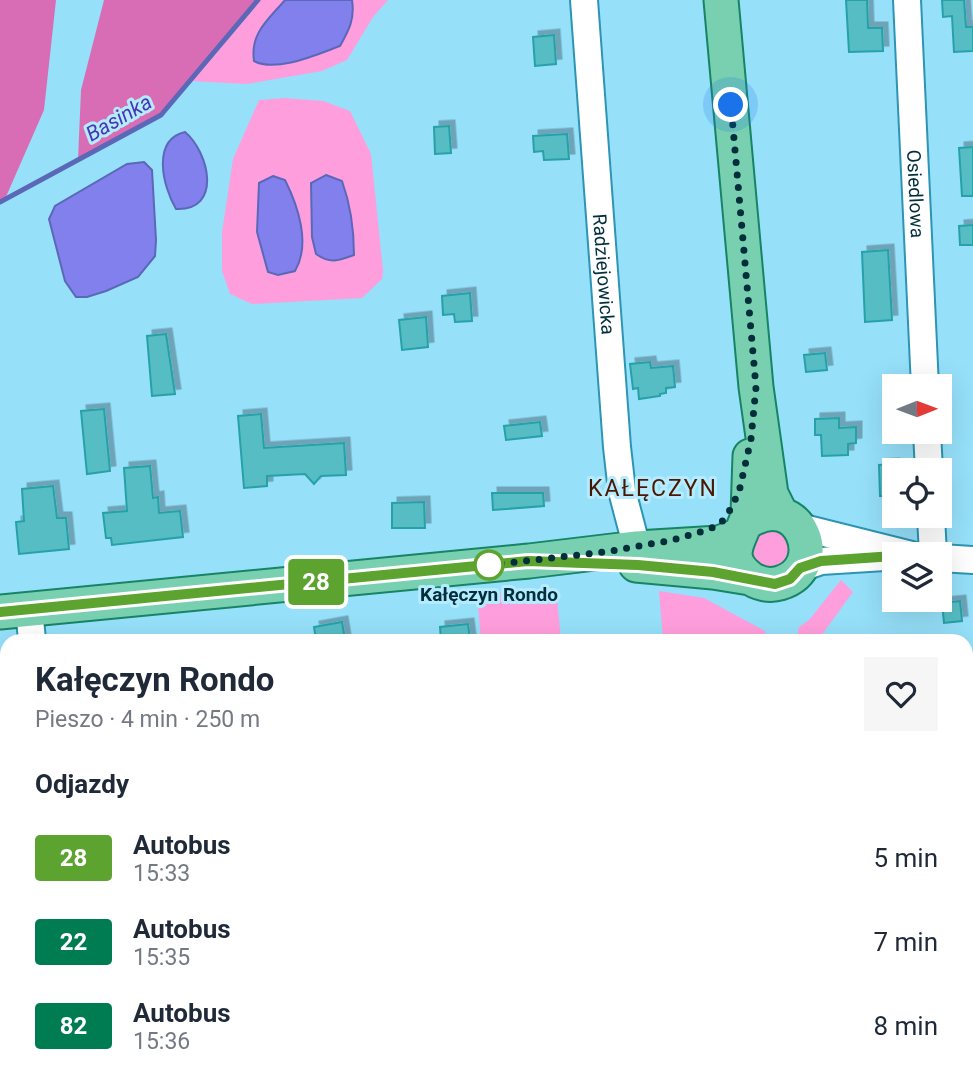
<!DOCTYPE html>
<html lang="pl">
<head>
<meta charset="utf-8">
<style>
	body { margin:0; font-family:Roboto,sans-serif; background:#f6f6f7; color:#1f2937; height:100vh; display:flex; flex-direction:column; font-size:26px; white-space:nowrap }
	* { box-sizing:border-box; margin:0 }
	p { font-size:23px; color:#747a83 }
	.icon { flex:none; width:38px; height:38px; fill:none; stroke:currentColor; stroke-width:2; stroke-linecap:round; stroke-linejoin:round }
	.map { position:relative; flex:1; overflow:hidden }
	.details { position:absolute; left:0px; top:634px; width:973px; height:450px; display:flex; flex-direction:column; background:#fff; border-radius:21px 21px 0 0; box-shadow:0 7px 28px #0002 }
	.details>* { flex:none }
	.badge { padding:0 14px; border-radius:5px; font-size:24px; line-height:46px }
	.needle { width:46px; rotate:89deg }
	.tools { position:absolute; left:882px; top:374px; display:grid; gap:14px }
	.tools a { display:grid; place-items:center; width:70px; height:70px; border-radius:0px; background:#fff; box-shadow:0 7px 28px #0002; font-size:35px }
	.you { position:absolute; width:35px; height:35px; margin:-18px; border:5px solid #fff; border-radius:50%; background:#1a73e8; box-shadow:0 0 0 10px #1a73e833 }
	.map>.badge { position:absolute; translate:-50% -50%; box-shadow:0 0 0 4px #fff }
	h2 { padding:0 35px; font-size:26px; line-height:63px }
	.round { display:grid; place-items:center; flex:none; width:74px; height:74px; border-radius:0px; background:#f6f6f7 }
	.summary { display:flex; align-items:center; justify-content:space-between; height:119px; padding:0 35px }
	h1 { font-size:33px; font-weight:700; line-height:52px }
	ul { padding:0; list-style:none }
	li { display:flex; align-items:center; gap:21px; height:84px; padding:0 35px }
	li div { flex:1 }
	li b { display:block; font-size:26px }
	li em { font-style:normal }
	li .badge { min-width:77px; font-weight:700; text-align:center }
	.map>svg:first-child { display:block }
	.green { fill:#ff9edc }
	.forest { fill:#d96db5 }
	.water { fill:#8180ed; stroke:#5b68b8; stroke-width:2 }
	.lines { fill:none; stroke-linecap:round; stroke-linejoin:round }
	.stream { stroke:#5b68b8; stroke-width:5 }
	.building { fill:#56bdc4; stroke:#27a1a8; stroke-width:2; filter:url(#shadow) }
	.minor-casing { stroke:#2d95b3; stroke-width:30 }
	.major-casing { stroke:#168465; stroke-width:37 }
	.minor { stroke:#fff; stroke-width:26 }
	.major { stroke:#79d0b0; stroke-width:33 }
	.line-casing { stroke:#fff; stroke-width:16 }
	.line { stroke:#5da32f; stroke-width:10 }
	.walk { stroke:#022f3b; stroke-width:7; stroke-dasharray:0 12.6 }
	.stop-dot { fill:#fff; stroke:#5da32f; stroke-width:3.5 }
	.labels { text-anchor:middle; stroke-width:6; stroke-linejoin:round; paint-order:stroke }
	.street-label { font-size:19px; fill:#022f3b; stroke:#b5ebfe }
	.stop-label { font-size:19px; font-weight:bold; fill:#022f3b; stroke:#b5ebfe }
	.water-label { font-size:21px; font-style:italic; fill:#4836b5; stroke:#b5ebfe }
	.quarter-label { font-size:23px; letter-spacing:2px; fill:#481803; stroke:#b5ebfe }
</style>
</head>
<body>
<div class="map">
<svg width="973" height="1082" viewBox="0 0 973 1082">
	<defs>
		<filter id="shadow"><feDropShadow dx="5.5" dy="-5.5" stdDeviation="0" flood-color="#0004"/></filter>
	</defs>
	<rect width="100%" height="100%" fill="#96e0fa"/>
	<path class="green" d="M162 0H388L373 17 347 60 322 71 247 84 189 81Z
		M285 98 323 101 350 111 371 154 383 271 382 279 362 298 252 304 230 294 222 271V232L233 159 259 100Z
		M783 527 795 553 774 571 754 564 748 543 756 530Z
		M841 580 853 592 818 640H796L799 627 809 620Z
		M556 588 561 640H481L477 595Z
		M659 591 704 598 765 631 767 640H663Z
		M153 1076H247L248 1082H153Z
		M332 1076H930V1082H332Z"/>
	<path class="forest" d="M0 0H56L44 110 5 199 0 202Z
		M104 0H258L161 115 78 160 81 90Z"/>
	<path class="water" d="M285 0H352C355 19 349 30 340 46 318 54 276 73 254 61 250 33 268 20 285 0Z
		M185 132C209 152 223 211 176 209 163 187 151 140 185 132Z
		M144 162 152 170 156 240 155 256 138 277 106 291 87 297H76L65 281 49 219 55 206 127 164Z
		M326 175 342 181C351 206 354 229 354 255 338 261 330 264 316 254L312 237 311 183Z
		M273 176 285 180C298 206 311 244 295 271L278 275 268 272 257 232 259 183Z"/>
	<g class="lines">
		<path class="stream" d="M0 202 161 115 258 0"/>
	</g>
	<path class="building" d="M846 0H867L868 28H882L883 51 849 52Z
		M942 0H964L966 27H973V51L954 52 952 16 943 17Z
		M554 35 556 64 535 66 533 37Z
		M449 126 451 153 435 154 434 127Z
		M567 134 569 159 544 160 543 151 534 152 533 136Z
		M973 147V196H962L959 148Z
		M973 225V245H960L959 226Z
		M888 250 892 320 865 322 862 252Z
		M470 293 472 321 455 322 454 314 443 315 442 296Z
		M426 317 428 347 402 350 399 320Z
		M166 334 175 394 152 396 147 336Z
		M825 353 827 370 806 372 804 355Z
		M650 362 651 368 673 366 675 387 666 388V393L660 394V396L639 399 638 388 633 389 630 364Z
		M104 409 110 471 87 474 81 411Z
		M261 414 264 448 344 443 346 475 321 476 314 484 305 474 267 476V486L244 488 238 416Z
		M839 418V428L856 427V443L848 444V455L822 456 821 435H815V419Z
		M540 422 542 436 506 440 504 426Z
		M894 464V496H880L879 465Z
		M150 466 153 498 158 497 159 513 180 511 183 537 112 545 111 538H106L103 513 127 511 124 468Z
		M53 486 57 518H66L69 549 19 554 16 522 24 521 22 489Z
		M492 493H543L544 506 493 510Z
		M424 502 425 528H392V503Z
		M960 601 962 621 944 623 942 603Z
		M342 622 345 640H316L314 627Z
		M468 624 470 640H441L440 627Z"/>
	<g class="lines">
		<g class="minor-casing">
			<g id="minor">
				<path id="s1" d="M584 0 617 447 622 491 637 548"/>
				<path id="s2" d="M907 0 925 387"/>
				<path d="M927 432 929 471"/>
				<path d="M931 516 933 555"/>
				<path d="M800 527 912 555"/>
				<path d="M940 558 973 560"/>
				<path d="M801 568 821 561 885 557"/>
				<path d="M29 609 32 640"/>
				<path d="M73 1076 74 1082"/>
			</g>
		</g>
		<g class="major-casing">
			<path id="major" d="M721 0 756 387 771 494 781 514
				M746 523C800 486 831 568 780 583 770 586 758 584 749 577 721 555 743 537 748 514L750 456
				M636 565 713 572 750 578
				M0 612 529 561 637 548 719 543 737 536"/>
		</g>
		<use href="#minor" class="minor"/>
		<use href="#major" class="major"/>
	</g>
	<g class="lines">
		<g class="line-casing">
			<path id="line" d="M0 612 528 561 638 565 713 572 775 584 790 579 800 568 821 561 894 556"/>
		</g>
		<use href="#line" class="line"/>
		<path class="walk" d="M489 565 605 552 673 540 710 529 721 523 730 510 739 492 751 439 756 387 731 105"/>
	</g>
	<circle class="stop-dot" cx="489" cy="565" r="14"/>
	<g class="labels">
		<g class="street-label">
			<text dy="7" stroke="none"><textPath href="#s2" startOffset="194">Osiedlowa</textPath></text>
			<text dy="7" stroke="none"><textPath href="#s1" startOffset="275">Radziejowicka</textPath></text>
		</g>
		<g class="stop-label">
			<text x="489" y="601">Kałęczyn Rondo</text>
		</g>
		<g class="water-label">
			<text transform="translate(119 118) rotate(-30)" y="7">Basinka</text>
		</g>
		<g class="quarter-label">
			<text x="653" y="496">KAŁĘCZYN</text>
		</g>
	</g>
</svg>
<div class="tools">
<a><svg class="needle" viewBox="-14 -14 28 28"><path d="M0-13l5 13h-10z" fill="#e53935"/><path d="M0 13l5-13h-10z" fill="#747a83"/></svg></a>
<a><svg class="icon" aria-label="locate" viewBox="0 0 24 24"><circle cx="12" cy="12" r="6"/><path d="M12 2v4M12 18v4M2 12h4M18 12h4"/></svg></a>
<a><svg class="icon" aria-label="layers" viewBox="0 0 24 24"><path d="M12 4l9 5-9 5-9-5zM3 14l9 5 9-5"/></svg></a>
</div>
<div class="you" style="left:731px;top:105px"></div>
<b class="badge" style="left:316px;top:582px;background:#5da32f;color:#fff">28</b>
<section class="details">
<div class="summary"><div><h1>Kałęczyn Rondo</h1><p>Pieszo · 4 min · 250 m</p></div><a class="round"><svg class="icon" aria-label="heart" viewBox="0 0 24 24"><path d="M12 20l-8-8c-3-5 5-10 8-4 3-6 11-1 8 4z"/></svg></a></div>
<h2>Odjazdy</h2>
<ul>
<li><span class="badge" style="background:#5da32f;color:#fff">28</span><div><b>Autobus</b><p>15:33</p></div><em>5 min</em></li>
<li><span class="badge" style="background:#007c52;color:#fff">22</span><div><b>Autobus</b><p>15:35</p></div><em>7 min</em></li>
<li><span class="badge" style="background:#007c52;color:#fff">82</span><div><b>Autobus</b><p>15:36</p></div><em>8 min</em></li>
</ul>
</section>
</div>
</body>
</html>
